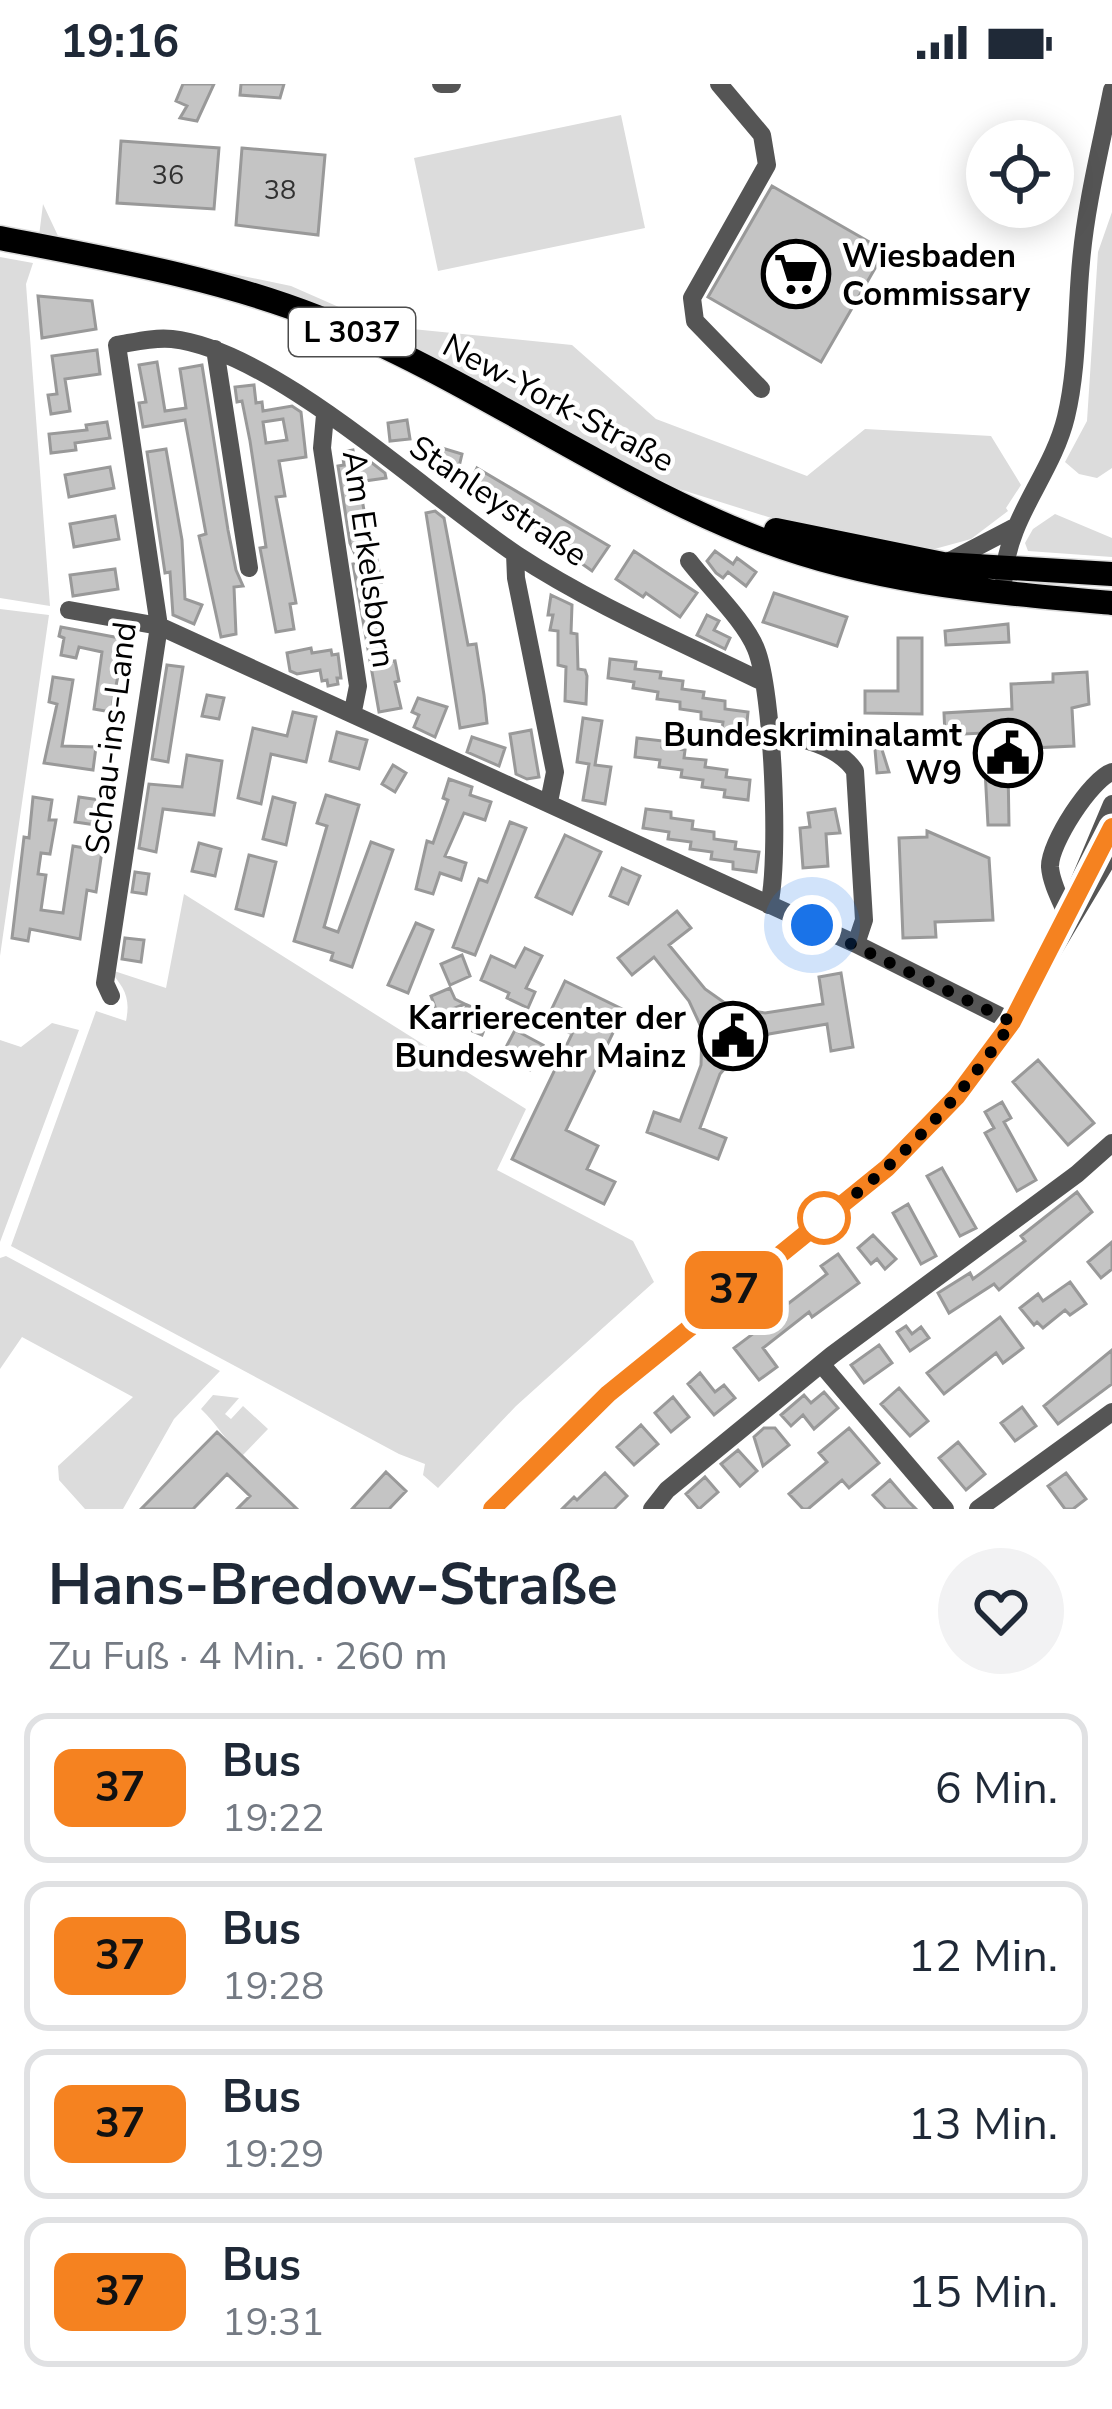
<!DOCTYPE html>
<html lang="de">
<head>
<meta charset="utf-8">
<style>
	body { margin:0; font-family:"Nunito Sans",sans-serif; background:#f2f2f3; color:#1f2937; height:100vh; display:flex; flex-direction:column; font-size:45px; white-space:nowrap }
	* { box-sizing:border-box; margin:0 }
	p { font-size:39px; color:#747a83 }
	.icon { flex:none; width:66px; height:66px; fill:none; stroke:currentColor; stroke-width:2; stroke-linecap:round; stroke-linejoin:round }
	.map { position:relative; height:1425px; overflow:hidden }
	.side { display:flex; flex-direction:column; background:#fff; flex:1 }
	.side>* { flex:none }
	.badge { padding:0 24px; border-radius:18px; font-size:42px; line-height:78px }
	.controls { position:absolute; left:966px; top:36px; display:grid; gap:24px }
	.controls a { display:grid; place-items:center; width:108px; height:108px; border-radius:50%; background:#fff; box-shadow:0 6px 30px #0003; font-size:60px }
	.you { position:absolute; width:60px; height:60px; margin:-30px; border:9px solid #fff; border-radius:50%; background:#1a73e8; box-shadow:0 0 0 18px #1a73e833 }
	.map>.badge { position:absolute; translate:-50% -50%; box-shadow:0 0 0 6px #fff }
	.round { display:grid; place-items:center; flex:none; width:126px; height:126px; border-radius:63px; background:#f2f2f3 }
	.headline { display:flex; align-items:center; justify-content:space-between; height:204px; padding:0 48px }
	h1 { font-size:57px; font-weight:700; line-height:90px }
	ul { padding:0; list-style:none }
	li { display:flex; align-items:center; gap:36px; height:150px; margin:0 24px 18px; padding:0 24px; border:6px solid #e0e1e3; border-radius:24px }
	li div { flex:1 }
	li b { display:block; font-size:45px }
	li em { font-style:normal }
	li .badge { min-width:132px; font-weight:700; text-align:center }
	.status { display:flex; justify-content:space-between; align-items:center; height:84px; padding:0 60px; background:#fff; direction:ltr }
	.status svg { height:33px; fill:currentColor }
	.map>svg:first-child { display:block }
	.green { fill:#dcdcdc }
	.building { fill:#c4c4c4; stroke:#999; stroke-width:3; fill-rule:evenodd }
	.lines { fill:none; stroke-linecap:round; stroke-linejoin:round }
	.major-casing { stroke:#dbdbdb; stroke-width:27 }
	.minor { stroke:#555; stroke-width:18 }
	.major { stroke:#000; stroke-width:24 }
	.line-casing { stroke:#fff; stroke-width:27 }
	.line { stroke:#f58220; stroke-width:18 }
	.walk { stroke:#000; stroke-width:12; stroke-dasharray:0 21.6 }
	.stop-dot { fill:#fff; stroke:#f58220; stroke-width:6 }
	.labels { text-anchor:middle; stroke-width:9; stroke-linejoin:round; paint-order:stroke }
	.number-label { font-size:27px; fill:#313131 }
	.shield { fill:#fff; stroke:#4c4c4c; stroke-width:3 }
	.shield-label { font-size:30px; font-weight:bold; fill:#000 }
	.poi-label { font-size:33px; font-weight:bold; fill:#000; stroke:#fff; text-anchor:end }
	.street-label { font-size:33px; fill:#000; stroke:#fff }
</style>
</head>
<body>
<div class="status"><b>19:16</b><svg viewBox="0 0 49 12"><path d="M0 12V9h3v3zM5 12V6h3v6zM10 12V3h3v9zM15 12V0h3v12zM26 1h20v11H26zM47 4h2v5h-2z"/></svg></div>
<div class="map">
<svg width="1112" height="1425" viewBox="0 0 1112 1425">
	<rect width="100%" height="100%" fill="#fff"/>
	<path class="green" d="M621 31 645 144 438 187 414 74Z
		M43 120 59 154 291 202 382 242 572 261 656 335 807 392 865 345 991 352 1021 401 1006 424 1008 427 971 455 920 469 784 438 663 400 392 254 39 152Z
		M1112 128V384L1097 394 1079 390 1065 378 1087 337 1098 168Z
		M0 173 33 179 26 200 50 522 0 514Z
		M1055 430 1112 454V473L1028 467 1025 459 1033 445Z
		M0 525 49 531 0 872Z
		M184 810 526 1025 497 1086 633 1157 654 1198 516 1322 438 1404 423 1391 425 1380 399 1370 11 1162 96 927 126 937C131 913 124 903 108 885L166 904Z
		M52 939 79 946 0 1158V956L21 963Z
		M6 1172 220 1287 174 1335 123 1425H85L59 1396 58 1382 133 1313 22 1253 0 1285V1174Z
		M213 1311 239 1314 225 1330 231 1335 243 1322 268 1345 242 1372C225 1356 217 1340 201 1325Z"/>
	<path class="building" d="M183 0H214L197 37 180 34 187 22 176 17Z
		M241 0H284L280 14 240 11Z
		M121 57 219 64 214 125 117 119Z
		M242 64 325 71 318 151 236 141Z
		M772 102 885 167 821 278 708 213Z
		M38 212 92 217 96 245 42 254Z
		M97 266 100 290 65 295 70 327 51 330 48 311 57 310 52 272Z
		M157 278 165 327 186 324 180 285 202 281 228 446 236 486 243 502 234 503 236 550 221 553 199 452 206 450 185 336 143 343 139 319 146 318 139 281Z
		M254 301 256 319 262 318 263 327 292 322 301 328 306 373 279 377 285 412 276 413 296 519 290 520 294 545 276 548 260 464 266 463 250 357 242 317 237 318 235 303ZM283 335 287 356 266 359 263 338Z
		M407 336 410 355 390 357 388 339Z
		M107 338 110 354 75 359 76 366 51 369 49 350 87 346 86 341Z
		M432 361 462 370 457 391 428 382Z
		M166 365 182 456 185 515 202 521 194 540 173 531 170 488 165 489 147 368Z
		M353 366 355 376 367 375 385 389 386 394 365 397 360 404 369 454 365 455 368 477 377 476 381 498H376L382 530 375 532 385 578 395 577 399 597 395 598 401 624 379 628 353 480 359 479 350 459 338 382 344 381 342 368Z
		M110 383 114 404 69 413 65 391Z
		M477 384 609 462 592 487 581 479 586 471 567 458 565 462 535 446 467 405Z
		M435 427 444 434 468 561 476 560 484 611 487 639 460 644 426 429Z
		M115 432 119 455 74 463 70 440Z
		M634 467 697 509 680 533 646 509 643 513 616 495Z
		M715 467 733 480 737 474 756 488 746 502 728 488 723 494 716 489 707 477Z
		M115 485 118 505 73 512 70 491Z
		M774 509 847 533 837 562 763 538Z
		M551 511 572 521 571 549 577 550 578 585 585 586 587 592 586 620 565 617 566 583 558 581V547L550 546 553 531H548Z
		M707 531 719 537 714 546 730 554 725 565 697 551Z
		M1008 540 1009 558 946 561 945 547Z
		M61 543 125 555 111 628 94 625 102 568 79 563 76 574 61 571 64 554 59 552Z
		M898 554H922V630L865 629V607H898Z
		M311 564 312 569 331 566 332 571 338 570 341 594H337L338 600 328 602 327 596 322 597 320 586 297 590 290 587 287 569Z
		M610 575 636 578 635 585 661 588 660 594 683 597 682 605 704 608 703 614 725 617V625L748 628 746 648 722 645 723 638 701 635V628L680 625V618L657 615 658 608 633 604 634 598 608 594Z
		M167 581 183 583 168 678 152 675Z
		M1087 588 1089 620 1072 624 1074 662 1032 664V675L1026 681 1008 683 1009 741H988L983 649 945 651 944 629 1012 625 1011 600 1053 598V590Z
		M53 593 73 596 62 662 96 663 93 686 44 679 57 620 49 618Z
		M207 611 224 614 219 635 202 632Z
		M418 614 447 623 435 653 414 643 419 631 412 628Z
		M293 628 316 633 306 678 271 670 261 720 238 714 253 644 287 652Z
		M583 634 602 637 595 681 611 683 605 720 583 716 589 680 577 678Z
		M531 646 539 693 527 695 516 690 510 650Z
		M337 648 367 656 359 685 330 677Z
		M472 653 505 664 499 682 467 668Z
		M878 653 889 688 877 689 874 654Z
		M637 654 663 657 662 663 685 666 684 674 706 676 705 683 727 686 726 693 750 696 748 716 724 713 725 706 702 703 703 696 681 693 682 686 659 683 660 676 635 673Z
		M187 671 222 677 214 731 163 725 156 768 139 764 149 700 182 703Z
		M393 681 406 689 395 708 382 700Z
		M449 695 472 703 470 711 491 718 485 736 464 729 445 772 466 779 461 796 440 789 433 810 416 805 427 757 433 759 448 716 443 714Z
		M326 711 359 721 324 843 338 848 371 758 393 766 352 883 331 876 333 869 294 857 327 742 317 739Z
		M33 713 52 716 49 736H56L50 770 41 769 38 790 46 791 41 826 63 829 73 762 102 767 96 808 87 806 80 855 30 845 28 857 12 854 24 753 29 754Z
		M79 713 100 716 96 741 75 738Z
		M273 713 295 719 286 761 263 755Z
		M646 725 671 728V734L693 737 692 745 714 748V755L736 758 735 765 759 768 756 788 733 785V778L711 775 712 768 690 765 691 758 668 755 669 748 643 744Z
		M835 725 840 749 826 750 828 782 803 784 800 744 810 743 808 729Z
		M510 738 526 744 475 871 453 863 479 795 487 798Z
		M927 747 989 774 993 836 935 838 936 853 903 854 899 754 927 753Z
		M565 751 601 768 572 830 536 813Z
		M199 759 221 765 215 792 192 787Z
		M249 771 276 778 263 832 236 825Z
		M622 784 640 792 628 820 610 812Z
		M135 788 149 790 146 810 132 808Z
		M677 827 691 844 669 861 705 905 732 924 765 929 823 920 819 893 841 889 853 963 831 967 827 940 769 950 741 965 720 990 700 1044 726 1054 718 1075 647 1048 654 1028 680 1037 701 981 702 945 689 917 654 873 632 891 618 874Z
		M416 839 433 846 408 909 388 901Z
		M125 854 144 856 141 878 122 875Z
		M525 864 542 872 526 904 535 908 528 924 507 914 509 909 481 896 491 872 515 883Z
		M462 871 470 892 450 901 441 880Z
		M565 897 624 926 566 1046 598 1062 587 1085 615 1098 604 1120 512 1075 572 950 546 937Z
		M450 904 455 915 465 920 438 931 431 912Z
		M467 921 490 931 482 951 458 941Z
		M515 946 543 961 530 986 502 971Z
		M1038 976 1094 1039 1068 1061 1013 998Z
		M1002 1018 1011 1034 1004 1038 1036 1096 1017 1107 985 1049 994 1044 985 1028Z
		M942 1084 976 1144 960 1152 927 1092Z
		M1077 1108 1092 1128 999 1206 994 1200 949 1229 938 1209 970 1189 973 1195 1025 1157 1021 1152Z
		M908 1120 936 1172 921 1180 893 1129Z
		M873 1151 896 1175 885 1185 877 1175 871 1180 858 1164Z
		M1112 1158V1185L1101 1194 1088 1178Z
		M838 1170 859 1199 812 1233 809 1228 763 1264 777 1283 759 1296 734 1264 766 1240 761 1234 785 1215 789 1219 827 1190 821 1182Z
		M1070 1198 1086 1220 1070 1231 1065 1226 1043 1244 1037 1238 1034 1241 1020 1224 1038 1210 1043 1217Z
		M1000 1233 1023 1264 1003 1279 996 1269 944 1310 927 1289Z
		M906 1242 912 1250 921 1243 929 1254 910 1267 897 1248Z
		M879 1261 892 1279 864 1299 851 1281Z
		M1112 1266V1300L1058 1340 1044 1322Z
		M700 1289 715 1308 724 1301 735 1314 714 1331 688 1300Z
		M899 1304 928 1337 910 1352 881 1320Z
		M824 1308 838 1324 814 1345 803 1331 791 1342 781 1331 804 1311 811 1319Z
		M673 1313 689 1333 671 1348 655 1329Z
		M1022 1323 1036 1342 1015 1357 1001 1339Z
		M641 1341 658 1360 634 1381 617 1363Z
		M764 1344H775L789 1361 763 1382 754 1353Z
		M849 1344 879 1379 849 1404 842 1396 808 1425H803L789 1410 827 1378 819 1369Z
		M217 1348 242 1372 297 1425H237L250 1412 227 1390 193 1425H141Z
		M958 1358 985 1390 966 1406 939 1374Z
		M738 1366 757 1387 740 1402 721 1380Z
		M386 1388 406 1407 389 1425H352Z
		M605 1389 627 1412 614 1425H562L574 1413 577 1416Z
		M1066 1389 1086 1415 1073 1425H1065L1048 1402Z
		M705 1393 718 1408 699 1425 686 1410Z
		M890 1396 908 1417 916 1425H886L873 1411Z"/>
	<g class="lines">
		<g class="major-casing">
			<path id="major" d="M0 154C107 175 215 193 317 233 467 292 598 390 747 450 865 498 987 508 1112 519
				M776 446 943 480 1112 490"/>
		</g>
		<path class="minor" d="M441 0H452
			M719 0 762 51 767 81 692 214 695 237 761 305
			M215 265 249 484
			M325 331 322 364 358 602 353 627
			M515 470 516 494 555 688 549 718
			M689 477C708 502 745 537 756 565 773 606 780 778 769 821
			M948 478 1013 444
			M1004 494C1007 434 1052 391 1066 333 1078 283 1076 229 1081 178 1086 120 1101 62 1112 6
			M69 526 159 542 856 860 1012 938
			M770 650C798 652 839 662 855 687L864 836 856 860
			M1093 778 1112 743
			M1066 829C1060 815 1051 798 1050 783 1049 760 1091 695 1112 688
			M1066 829 1112 720
			M111 912 105 899 159 542 117 261C135 258 154 253 172 255 274 266 428 412 517 471 593 521 679 557 761 597
			M822 1281 945 1425
			M492 1425 608 1310 911 1061 957 1012 997 960 1112 768
			M652 1425 667 1406 832 1271 1077 1090 1112 1059
			M978 1425 1112 1328"/>
		<use href="#major" class="major"/>
	</g>
	<g class="lines">
		<g class="line-casing">
			<path id="line" d="M492 1425 608 1310 887 1084 957 1012 1012 938 1112 743"/>
		</g>
		<use href="#line" class="line"/>
		<path class="walk" d="M812 841 1012 938C961 1014 898 1081 824 1134"/>
	</g>
	<defs>
		<g id="supermarket-ring" transform="scale(3.45)"><circle r="9.5" fill="#fff" stroke="#000" stroke-width="1.5"/><path d="M-6-5.5h2.5l.6 2H6L4.5 2H-2.5L-4.4-4H-6ZM-1.5 3.2a1.3 1.3 0 1 0 .1 0ZM3 3.2a1.3 1.3 0 1 0 .1 0Z" fill="#000"/></g>
		<g id="civic-ring" transform="scale(3.45)"><circle r="9.5" fill="#fff" stroke="#000" stroke-width="1.5"/><path d="M-.6-6.5H3V-4.5H.6V-3L4-1V1h2V6H-6V1h2V-1L-.6-3ZM-1.2 2.5V6h2.4V2.5Z" fill="#000"/></g>
	</defs>
	<g fill-rule="evenodd">
		<use href="#supermarket-ring" x="796" y="190"/>
		<use href="#civic-ring" x="1008" y="669"/>
		<use href="#civic-ring" x="733" y="952"/>
	</g>
	<circle class="stop-dot" cx="824" cy="1134" r="24"/>
	<g class="labels">
		<g class="number-label">
			<text x="168" y="100">36</text>
			<text x="280" y="115">38</text>
		</g>
		<rect class="shield" x="289" y="224" width="126" height="48" rx="9"/>
		<g class="shield-label">
			<text x="352" y="258">L 3037</text>
		</g>
		<g class="poi-label">
			<text x="842" y="183" text-anchor="start">Wiesbaden<tspan x="842" dy="38">Commissary</tspan></text>
			<text x="962" y="662">Bundeskriminalamt<tspan x="962" dy="38">W9</tspan></text>
			<text x="686" y="945">Karrierecenter der<tspan x="686" dy="38">Bundeswehr Mainz</tspan></text>
		</g>
		<g class="street-label">
			<text transform="translate(559 318) rotate(28)" y="12">New-York-Straße</text>
			<text transform="translate(499 416) rotate(34)" y="12">Stanleystraße</text>
			<text transform="translate(370 475) rotate(82)" y="12">Am Erkelsborn</text>
			<text transform="translate(110 654) rotate(-83)" y="12">Schau-ins-Land</text>
		</g>
	</g>
</svg>
<div class="controls">
<a><svg class="icon" aria-label="locate" viewBox="0 0 24 24"><circle cx="12" cy="12" r="6"/><path d="M12 2v4M12 18v4M2 12h4M18 12h4"/></svg></a>
</div>
<div class="you" style="left:812px;top:841px"></div>
<b class="badge" style="left:734px;top:1206px;background:#f58220;color:#111">37</b>
</div>
<section class="side">
<div class="headline"><div><h1>Hans-Bredow-Straße</h1><p>Zu Fuß · 4 Min. · 260 m</p></div><a class="round"><svg class="icon" aria-label="heart" viewBox="0 0 24 24"><path d="M12 20l-8-8c-3-5 5-10 8-4 3-6 11-1 8 4z"/></svg></a></div>
<ul>
<li><span class="badge" style="background:#f58220;color:#111">37</span><div><b>Bus</b><p>19:22</p></div><em>6 Min.</em></li>
<li><span class="badge" style="background:#f58220;color:#111">37</span><div><b>Bus</b><p>19:28</p></div><em>12 Min.</em></li>
<li><span class="badge" style="background:#f58220;color:#111">37</span><div><b>Bus</b><p>19:29</p></div><em>13 Min.</em></li>
<li><span class="badge" style="background:#f58220;color:#111">37</span><div><b>Bus</b><p>19:31</p></div><em>15 Min.</em></li>
</ul>
</section>
</body>
</html>
